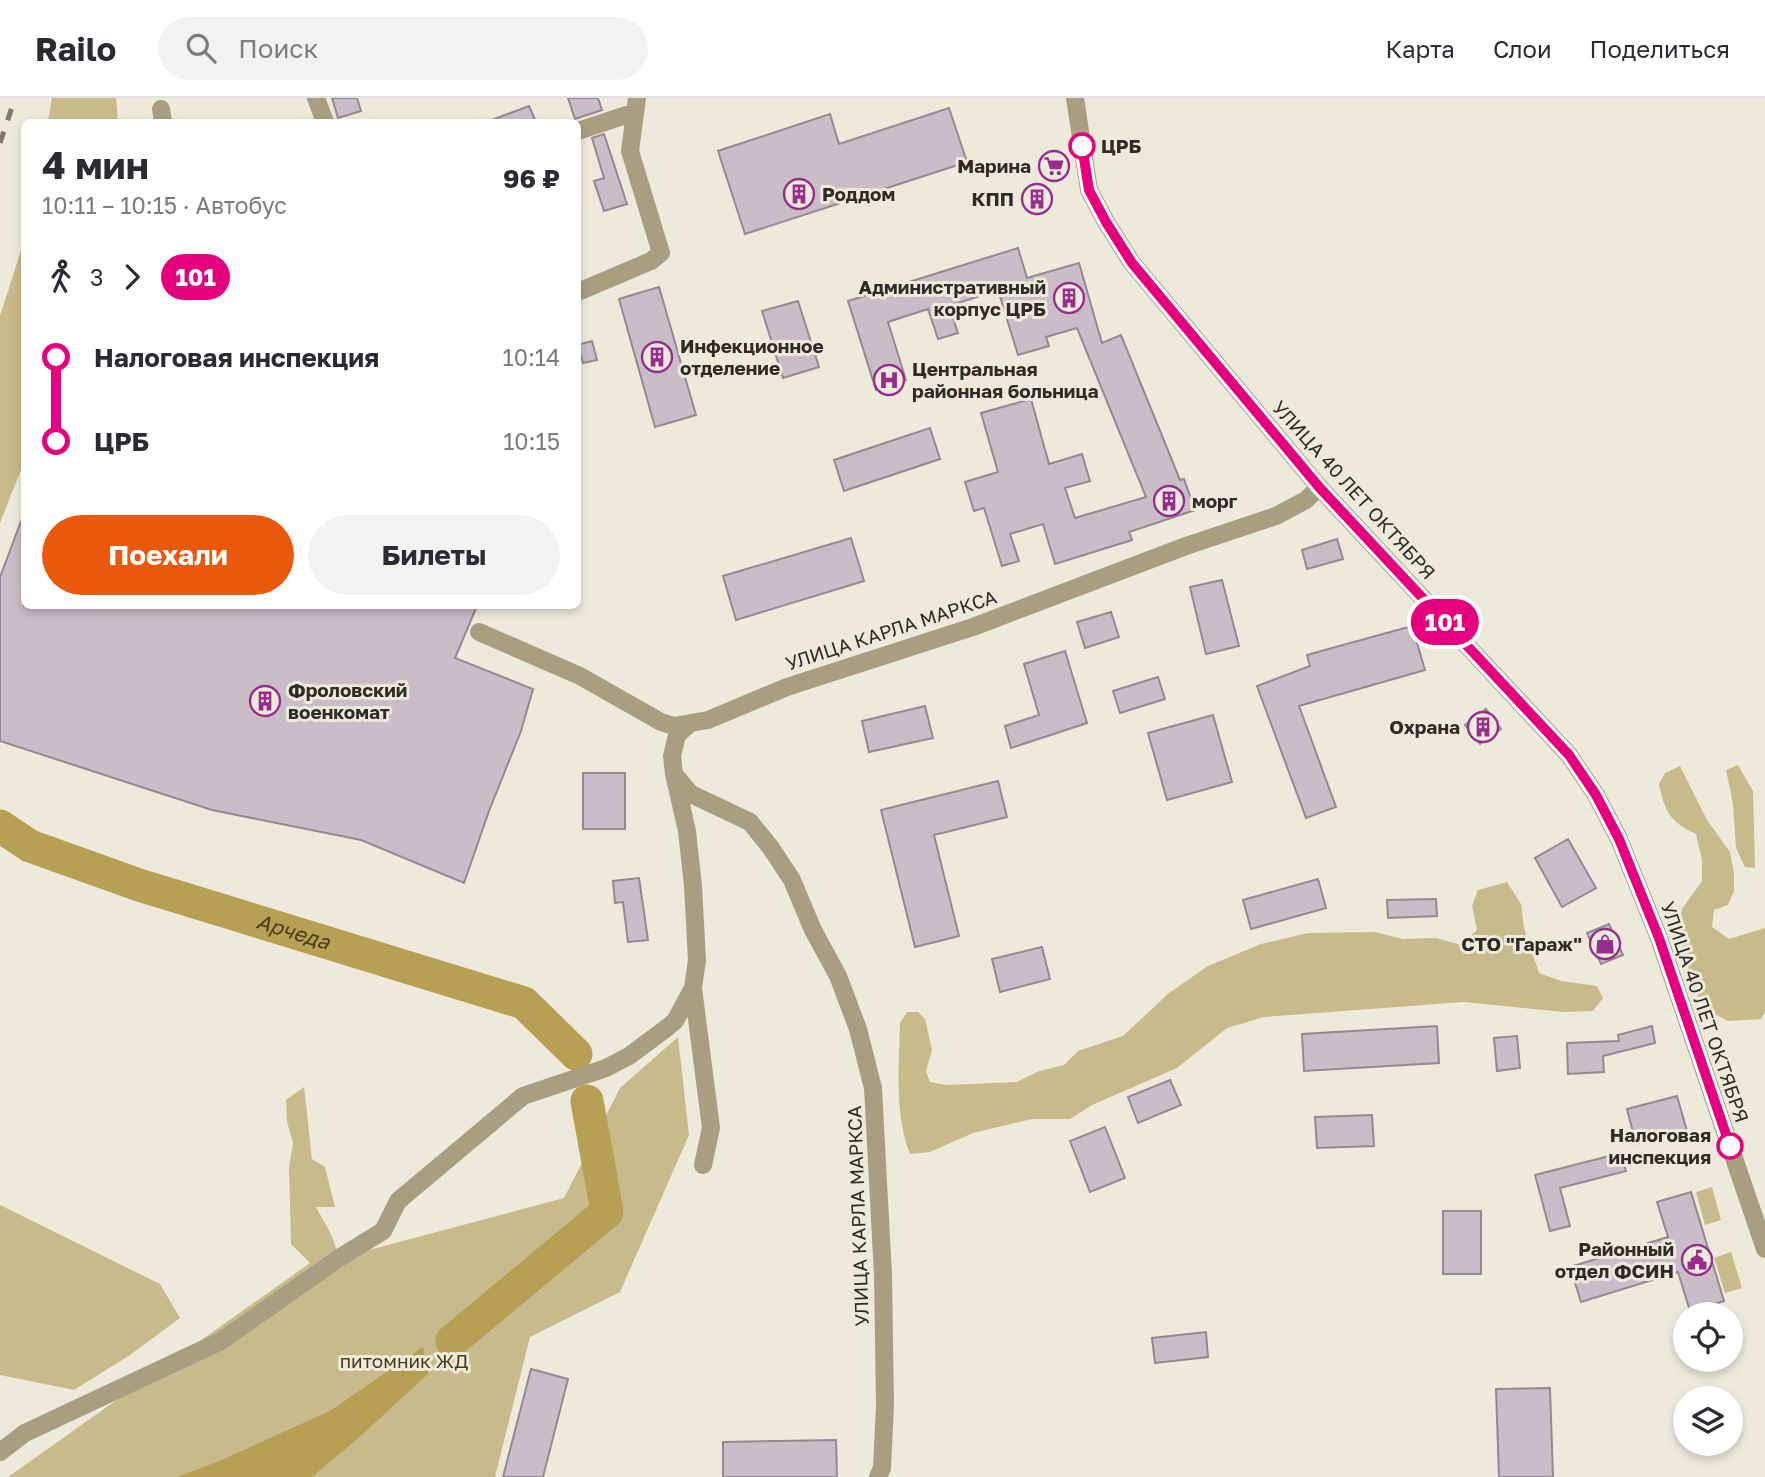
<!DOCTYPE html>
<html lang="ru">
<head>
<meta charset="utf-8">
<style>
	body { margin:0; font-family:"Golos Text",sans-serif; background:#f2f2f3; color:#2b2b33; height:100vh; display:flex; flex-direction:column; font-size:26px; white-space:nowrap }
	* { box-sizing:border-box; margin:0 }
	p { font-size:23px; color:#7c7c81 }
	.icon { flex:none; width:38px; height:38px; fill:none; stroke:currentColor; stroke-width:2; stroke-linecap:round; stroke-linejoin:round }
	.map { position:relative; flex:1; overflow:hidden }
	.panel { position:absolute; left:21px; top:21px; width:560px; height:490px; display:flex; flex-direction:column; background:#fff; border-radius:10px; box-shadow:0 4px 10px #0003 }
	.panel>* { flex:none }
	.badge { padding:0 14px; border-radius:23px; font-size:24px; line-height:46px }
	.tools { position:absolute; left:1673px; top:1204px; display:grid; gap:14px }
	.tools a { display:grid; place-items:center; width:70px; height:70px; border-radius:50%; background:#fff; box-shadow:0 4px 10px #0003; font-size:35px }
	.map>.badge { position:absolute; translate:-50% -50%; box-shadow:0 0 0 4px #fff }
	.legs { display:flex; align-items:center; gap:10px; height:77px; padding:0 21px; font-size:23px }
	.legs p { margin-inline-start:auto }
	.summary { display:flex; align-items:center; justify-content:space-between; height:119px; padding:0 21px }
	h1 { font-size:38px; font-weight:700; line-height:52px }
	.primary-button { display:flex; gap:14px; margin-top:auto; padding:14px 21px }
	.primary-button a { flex:1; height:80px; border-radius:42px; background:#ea580c; color:#fff; font-size:28px; font-weight:700; line-height:80px; text-align:center }
	.primary-button a+a { background:#f2f2f3; color:#2b2b33 }
	ul { padding:0 21px; list-style:none }
	li { display:flex; align-items:center; gap:24px; height:84px; font-size:26px }
	li i { display:grid; place-items:center; width:10px; height:100%; margin:0 9px; background:currentColor }
	li i::after { content:''; width:18px; height:18px; margin:-9px; border:5px solid; border-radius:50%; background:#fff }
	li p { margin-inline-start:auto }
	li:first-child i { background:linear-gradient(#0000 50%,currentColor 0) }
	li:last-child i { background:linear-gradient(currentColor 50%,#0000 0) }
	header { display:flex; align-items:center; gap:42px; box-sizing:border-box; height:98px; padding:0 35px; background:#fff; border-bottom:2px solid #e1e1e2 }
	header strong { font-size:33px }
	nav { display:flex; gap:38px; margin-inline-start:auto; font-size:24px }
	.search { width:490px; height:63px; background:#f2f2f3; display:flex; align-items:center; gap:18px; box-sizing:border-box; padding:0 24px; border-radius:38px; color:#7c7c81; font-size:26px }
	.map>svg:first-child { display:block }
	.green { fill:#c9ba8b }
	.water { fill:#b79f53 }
	.lines { fill:none; stroke-linecap:round; stroke-linejoin:round }
	.river { stroke:#b79f53; stroke-width:33 }
	.building { fill:#cabdc8; stroke:#958993; stroke-width:2 }
	.minor { stroke:#a99f80; stroke-width:18 }
	.rail { stroke:#7c7970; stroke-width:5; stroke-dasharray:12 12; stroke-linecap:butt }
	.line-1-casing { stroke:#fff; stroke-width:16 }
	.line-1 { stroke:#e6007e; stroke-width:10 }
	.stop-1-dot { fill:#fff; stroke:#e6007e; stroke-width:3.5 }
	.labels { text-anchor:middle; stroke-width:6; stroke-linejoin:round; paint-order:stroke }
	.stop-label { font-size:19px; font-weight:bold; fill:#2e2c27; stroke:#eeeadb; text-anchor:start }
	.poi-label { font-size:19px; font-weight:bold; fill:#2e2c27; stroke:#eeeadb; text-anchor:end }
	.street-label { font-size:19px; fill:#2e2c27; stroke:#eeeadb }
	.park-label { font-size:19px; fill:#463c1a; stroke:#eeeadb }
	.water-label { font-size:21px; font-style:italic; fill:#493f1d; stroke:#eeeadb }
</style>
</head>
<body>
<header>
<strong>Railo</strong>
<div class="search"><svg class="icon" aria-label="search" viewBox="0 0 24 24"><circle cx="10" cy="10" r="6"/><path d="M15 15l6 6"/></svg>Поиск</div>
<nav><a>Карта</a><a>Слои</a><a>Поделиться</a></nav>
</header>
<div class="map">
<svg width="1765" height="1379" viewBox="0 0 1765 1379">
	<rect width="100%" height="100%" fill="#eeeadb"/>
	<path class="green" d="M52 0H116L118 24H48Z
		M24 143V364L0 425V218Z
		M1738 667 1753 693 1755 770 1745 769 1736 750 1733 706 1726 672Z
		M1680 668 1707 722 1730 754 1734 776V793L1728 807 1714 812 1712 829 1729 841 1765 830V914L1761 921 1728 923 1701 909 1678 838 1682 811 1702 783V762L1696 736C1670 724 1665 714 1659 686L1665 675Z
		M1507 784 1521 806 1524 830 1539 875 1561 883 1597 888 1603 900 1593 913 1564 914 1464 904 1264 919 1227 930 1177 970 1092 1007 1070 1021H1032L973 1035 930 1054 910 1056C894 1015 899 968 900 925L907 914H918L925 921 932 952 926 973 930 984 947 987 1017 984 1039 973 1064 967 1078 953 1123 938 1169 895 1208 868 1261 846 1308 835 1375 834 1403 841 1436 840 1461 847 1477 832 1472 808 1478 792Z
		M678 939 689 1037 620 1194 530 1239 495 1379H8L310 1165 291 1146 289 1069 293 1045 287 1024 286 1002 304 989 312 1061 325 1069 335 1109H316L332 1138 339 1160 564 1100 620 990Z
		M1712 1089 1721 1122 1705 1127 1696 1094Z
		M0 1107 160 1186 180 1220 130 1257 74 1292 0 1277Z
		M1731 1154 1742 1190 1725 1195 1714 1160Z"/>
	<path class="water" d="M0 717 68 768 29 762 0 744Z
		M423 1249 428 1276 356 1342 312 1379H177L217 1364 330 1313Z"/>
	<g class="lines">
		<g class="river">
			<path id="s1" d="M0 728 30 748 139 787 524 905 576 956"/>
			<path d="M452 1243 607 1114 587 1003"/>
		</g>
	</g>
	<path class="building" d="M332 0H357L361 13 338 20Z
		M568 0H598L602 12 575 21Z
		M529 8 536 24H489V23Z
		M949 10 967 64 745 136 718 53 830 16 839 46Z
		M604 36 627 106 604 113 594 83 604 80 592 40Z
		M1018 150 1027 180 1079 165 1102 245 1121 237 1180 382 1184 381 1195 412 1129 434 1132 442 1055 466 1043 426 1010 436 1019 463 1002 468 984 410 974 413 965 384 998 374 981 315 1031 301 1049 366 1082 356 1090 383 1065 390 1075 420 1146 399 1077 230 1046 239 1049 248 1018 257 998 192 949 208 958 235 938 241 928 211 888 224 906 282 876 292 848 203Z
		M659 189 696 317 655 329 619 201Z
		M798 203 819 269 783 280 762 213Z
		M592 243 597 262 583 265 578 247Z
		M930 330 940 361 844 393 834 362Z
		M23 418 24 508H477L455 560 533 591 521 633 489 713 464 785 361 742 212 712 0 643V479Z
		M851 440 864 483 736 522 723 478Z
		M1337 441 1343 461 1307 471 1302 452Z
		M1222 482 1239 548 1206 556 1190 489Z
		M1111 514 1119 539 1085 550 1077 524Z
		M1412 528 1425 572 1299 608 1336 709 1306 720 1257 588 1310 568 1307 557Z
		M1065 553 1087 625 1011 650 1005 628 1039 617 1024 566Z
		M1158 579 1165 601 1120 615 1113 593Z
		M925 608 933 640 869 654 862 623Z
		M1486 611 1501 631 1480 646 1465 627Z
		M1213 617 1232 684 1167 702 1148 635Z
		M583 675H625V731H583Z
		M998 683 1007 719 934 737 959 838 915 849 881 712Z
		M1568 741 1596 790 1562 809 1535 760Z
		M639 780 648 842 628 844 623 804 615 805 613 783Z
		M1318 781 1326 810 1251 831 1243 802Z
		M1436 801 1437 818 1388 820 1387 802Z
		M1609 826 1623 857 1601 866 1587 835Z
		M1042 849 1050 881 1000 894 992 861Z
		M1437 928 1439 965 1304 973 1302 936Z
		M1652 928 1655 945 1603 958 1604 974 1568 976 1567 945 1619 943 1618 937Z
		M1517 938 1520 970 1497 973 1494 940Z
		M1170 982 1181 1007 1138 1025 1128 999Z
		M1677 998 1687 1033 1636 1046 1627 1011Z
		M1372 1017 1374 1048 1317 1050 1315 1019Z
		M1105 1029 1125 1080 1090 1094 1070 1043Z
		M1621 1055 1626 1073 1560 1090 1570 1128 1550 1133 1535 1077Z
		M1691 1094 1724 1203 1690 1213 1678 1174 1581 1204 1570 1169 1668 1139 1657 1104Z
		M1443 1113H1481V1176H1443Z
		M1206 1234 1208 1259 1155 1265 1152 1240Z
		M531 1271 568 1281 543 1379H503Z
		M1550 1290 1553 1379H1499L1496 1291Z
		M836 1342 837 1379H723V1344Z"/>
	<g class="lines">
		<path class="minor" d="M316 0 325 24
			M1075 0 1089 92 1106 124 1132 165 1319 389 1569 657 1596 697 1619 741 1659 840 1765 1151
			M161 11 163 24
			M578 33 635 14
			M578 194 651 163 661 155 630 53 637 0
			M479 534 580 578 661 624 674 628 708 622 787 589 973 529 1186 448 1276 418 1306 402 1319 389
			M688 627 677 637 672 658 674 676 687 733 693 788 697 862 693 890 711 1030 703 1067
			M674 676 691 696 750 724 771 750 792 782 813 832 838 878 858 931 873 990 883 1177 885 1307 882 1370 878 1379
			M0 1354 25 1335 221 1243 339 1160 383 1133 398 1103 523 998 606 970 629 958 664 932 675 923 693 890"/>
		<path class="rail" d="M0 45 15 0"/>
	</g>
	<g class="lines">
		<g class="line-1-casing">
			<path id="line-1" d="M1082 48 1089 92 1106 124 1132 165 1319 389 1569 657 1596 697 1619 741 1659 840 1730 1048"/>
		</g>
		<use href="#line-1" class="line-1"/>
	</g>
	<defs>
		<g id="supermarket-ring" transform="scale(1.575)"><circle r="9.5" fill="#eeeadb" stroke="#982d8e" stroke-width="1.5"/><path d="M-6-5.5h2.5l.6 2H6L4.5 2H-2.5L-4.4-4H-6ZM-1.5 3.2a1.3 1.3 0 1 0 .1 0ZM3 3.2a1.3 1.3 0 1 0 .1 0Z" fill="#982d8e"/></g>
		<g id="building-ring" transform="scale(1.575)"><circle r="9.5" fill="#eeeadb" stroke="#982d8e" stroke-width="1.5"/><path d="M-4-6H4V6H1V3H-1V6H-4ZM-2.5-4.3h1.7v1.8h-1.7ZM.8-4.3h1.7v1.8H.8ZM-2.5-1h1.7V.8h-1.7ZM.8-1h1.7V.8H.8Z" fill="#982d8e"/></g>
		<g id="hospital-ring" transform="scale(1.575)"><circle r="9.5" fill="#eeeadb" stroke="#982d8e" stroke-width="1.5"/><path d="M-5-5h3v3.5h4V-5h3V5h-3V1.5h-4V5h-3Z" fill="#982d8e"/></g>
		<g id="shop-ring" transform="scale(1.575)"><circle r="9.5" fill="#eeeadb" stroke="#982d8e" stroke-width="1.5"/><path d="M-5-2.5h2.3a2.7 3.5 0 0 1 5.4 0H5L5.5 6h-11ZM-1.5-2.5h3a1.5 2.3 0 0 0-3 0Z" fill="#982d8e"/></g>
		<g id="civic-ring" transform="scale(1.575)"><circle r="9.5" fill="#eeeadb" stroke="#982d8e" stroke-width="1.5"/><path d="M-.6-6.5H3V-4.5H.6V-3L4-1V1h2V6H-6V1h2V-1L-.6-3ZM-1.2 2.5V6h2.4V2.5Z" fill="#982d8e"/></g>
	</defs>
	<g fill-rule="evenodd">
		<use href="#supermarket-ring" x="1054" y="68"/>
		<use href="#building-ring" x="799" y="96"/>
		<use href="#building-ring" x="1037" y="101"/>
		<use href="#building-ring" x="1069" y="200"/>
		<use href="#building-ring" x="657" y="259"/>
		<use href="#hospital-ring" x="889" y="282"/>
		<use href="#building-ring" x="1169" y="403"/>
		<use href="#building-ring" x="265" y="603"/>
		<use href="#building-ring" x="1483" y="629"/>
		<use href="#shop-ring" x="1605" y="846"/>
		<use href="#civic-ring" x="1697" y="1162"/>
	</g>
	<g class="stop-1-dot">
		<circle cx="1082" cy="48" r="12"/>
		<circle cx="1730" cy="1048" r="12"/>
	</g>
	<g class="labels">
		<g class="stop-label">
			<text x="1101" y="55">ЦРБ</text>
			<text x="1711" y="1044" text-anchor="end">Налоговая<tspan x="1711" dy="22">инспекция</tspan></text>
		</g>
		<g class="poi-label">
			<text x="1031" y="75">Марина</text>
			<text x="822" y="103" text-anchor="start">Роддом</text>
			<text x="1014" y="108">КПП</text>
			<text x="1046" y="196">Административный<tspan x="1046" dy="22">корпус ЦРБ</tspan></text>
			<text x="680" y="255" text-anchor="start">Инфекционное<tspan x="680" dy="22">отделение</tspan></text>
			<text x="912" y="278" text-anchor="start">Центральная<tspan x="912" dy="22">районная больница</tspan></text>
			<text x="1192" y="410" text-anchor="start">морг</text>
			<text x="288" y="599" text-anchor="start">Фроловский<tspan x="288" dy="22">военкомат</tspan></text>
			<text x="1460" y="636">Охрана</text>
			<text x="1582" y="853">СТО "Гараж"</text>
			<text x="1674" y="1158">Районный<tspan x="1674" dy="22">отдел ФСИН</tspan></text>
		</g>
		<g class="street-label">
			<text transform="translate(1354 392) rotate(48)" y="7">УЛИЦА 40 ЛЕТ ОКТЯБРЯ</text>
			<text transform="translate(891 532) rotate(-18)" y="7">УЛИЦА КАРЛА МАРКСА</text>
			<text transform="translate(1705 914) rotate(71)" y="7">УЛИЦА 40 ЛЕТ ОКТЯБРЯ</text>
			<text transform="translate(858 1118) rotate(-92)" y="7">УЛИЦА КАРЛА МАРКСА</text>
		</g>
		<g class="park-label">
			<text x="404" y="1270">питомник ЖД</text>
		</g>
		<g class="water-label">
			<text dy="7" stroke="none"><textPath href="#s1" startOffset="313">Арчеда</textPath></text>
		</g>
	</g>
</svg>
<div class="tools">
<a><svg class="icon" aria-label="locate" viewBox="0 0 24 24"><circle cx="12" cy="12" r="6"/><path d="M12 2v4M12 18v4M2 12h4M18 12h4"/></svg></a>
<a><svg class="icon" aria-label="layers" viewBox="0 0 24 24"><path d="M12 4l9 5-9 5-9-5zM3 14l9 5 9-5"/></svg></a>
</div>
<b class="badge" style="left:1445px;top:524px;background:#e6007e;color:#fff">101</b>
<section class="panel">
<div class="summary"><div><h1>4 мин</h1><p>10:11 – 10:15 · Автобус</p></div><b>96 ₽</b></div>
<div class="legs"><svg class="icon" aria-label="walk" viewBox="0 0 24 24"><circle cx="13" cy="4" r="2"/><path d="M13 8l-2 6 4 7M11 14l-3 7M7 12l3-4h3l4 4"/></svg>3<svg class="icon" aria-label="forward" viewBox="0 0 24 24"><path d="M9 5l7 7-7 7"/></svg><b class="badge" style="background:#e6007e;color:#fff">101</b></div>
<ul>
<li><i style="color:#e6007e"></i><b>Налоговая инспекция</b><p>10:14</p></li>
<li><i style="color:#e6007e"></i><b>ЦРБ</b><p>10:15</p></li>
</ul>
<div class="primary-button"><a>Поехали</a><a>Билеты</a></div>
</section>
</div>
</body>
</html>
